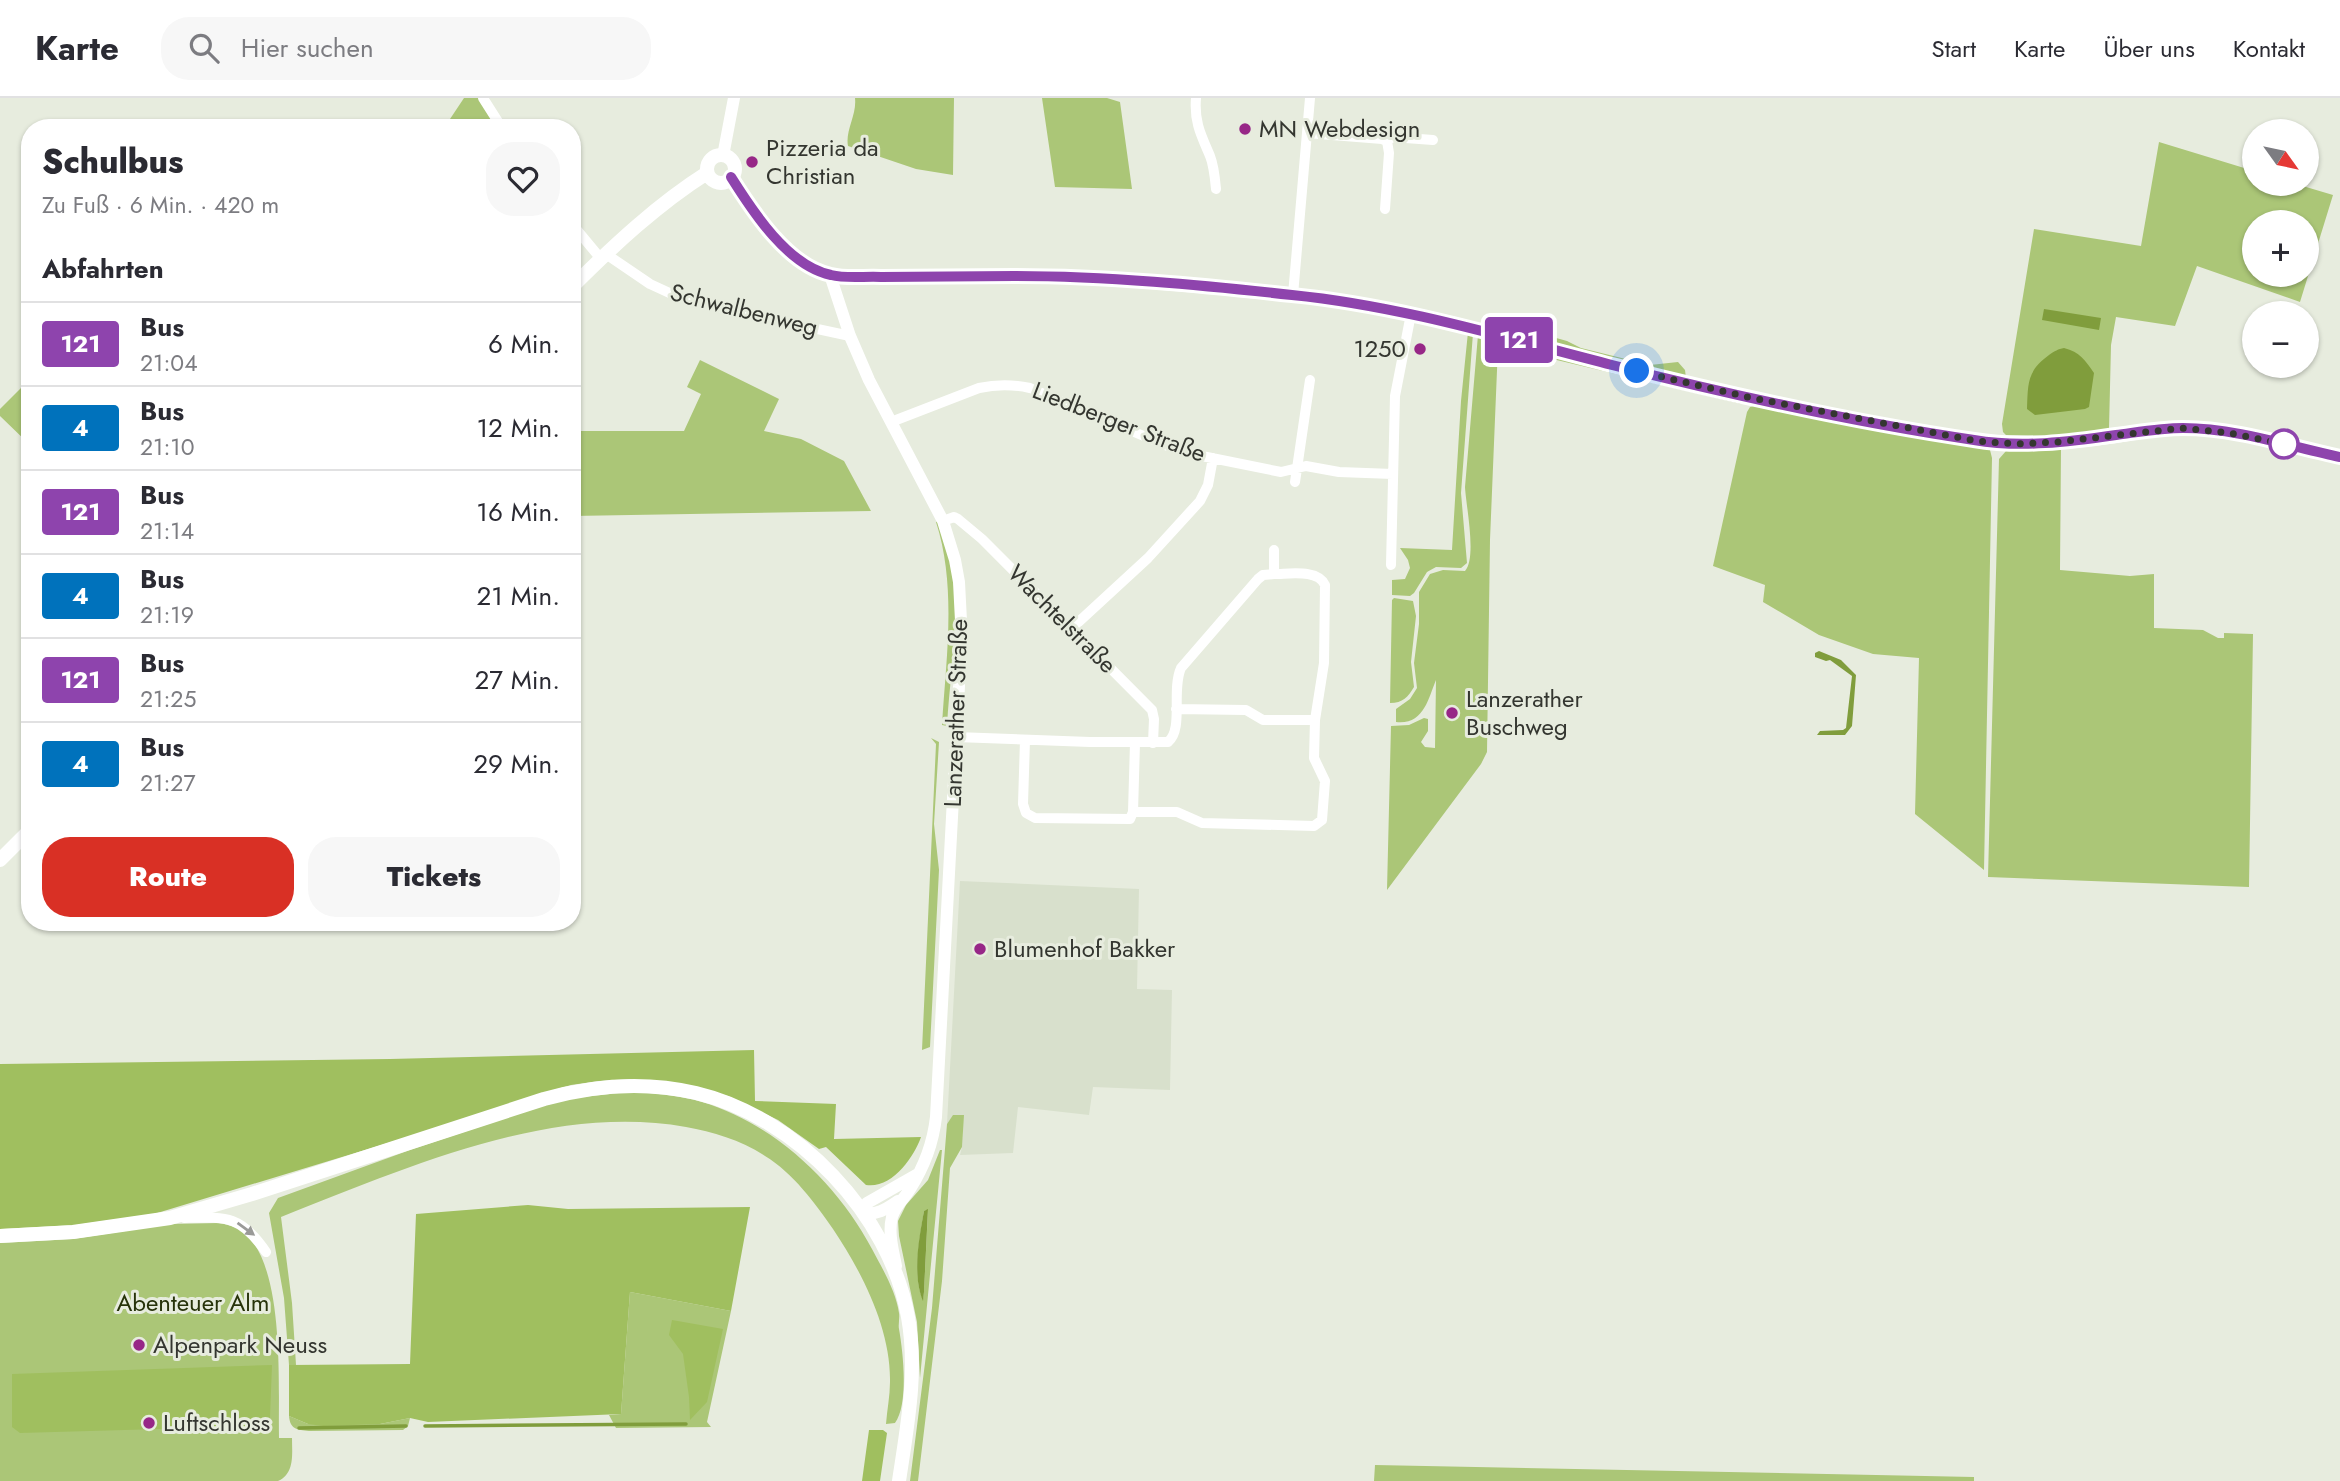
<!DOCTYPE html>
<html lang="de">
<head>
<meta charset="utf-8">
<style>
	body { margin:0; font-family:Jost,sans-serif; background:#f7f7f7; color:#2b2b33; height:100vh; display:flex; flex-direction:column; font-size:26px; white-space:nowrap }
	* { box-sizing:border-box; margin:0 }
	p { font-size:23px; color:#7c7c81 }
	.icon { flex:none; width:38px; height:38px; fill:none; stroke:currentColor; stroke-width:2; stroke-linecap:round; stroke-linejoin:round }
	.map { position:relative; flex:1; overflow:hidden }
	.details { position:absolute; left:21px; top:21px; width:560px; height:812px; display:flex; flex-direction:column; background:#fff; border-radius:28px; box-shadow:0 2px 5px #0004 }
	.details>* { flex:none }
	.badge { padding:0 14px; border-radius:5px; font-size:24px; line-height:46px }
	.needle { width:46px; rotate:123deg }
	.tools { position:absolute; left:2242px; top:21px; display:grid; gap:14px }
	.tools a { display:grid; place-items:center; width:77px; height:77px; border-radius:50%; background:#fff; box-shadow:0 2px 5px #0004; font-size:35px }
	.you { position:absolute; width:35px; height:35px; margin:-18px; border:5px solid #fff; border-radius:50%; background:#1a73e8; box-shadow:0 0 0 10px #1a73e833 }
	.map>.badge { position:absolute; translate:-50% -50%; box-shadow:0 0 0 4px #fff }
	h2 { padding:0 21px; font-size:26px; line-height:63px }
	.round { display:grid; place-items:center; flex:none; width:74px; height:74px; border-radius:28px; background:#f7f7f7 }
	.head { display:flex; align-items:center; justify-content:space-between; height:119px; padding:0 21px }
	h1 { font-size:33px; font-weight:800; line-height:52px }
	.primary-button { display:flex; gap:14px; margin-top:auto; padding:14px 21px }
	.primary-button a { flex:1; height:80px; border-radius:28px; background:#d93025; color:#fff; font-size:28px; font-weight:800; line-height:80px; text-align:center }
	.primary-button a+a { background:#f7f7f7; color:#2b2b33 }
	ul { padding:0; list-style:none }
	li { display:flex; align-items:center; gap:21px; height:84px; padding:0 21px; border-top:2px solid #e1e1e2 }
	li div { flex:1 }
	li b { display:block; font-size:26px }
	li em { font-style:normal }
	li .badge { min-width:77px; font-weight:700; text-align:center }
	header { display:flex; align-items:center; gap:42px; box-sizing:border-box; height:98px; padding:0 35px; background:#fff; border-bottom:2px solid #e1e1e2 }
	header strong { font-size:33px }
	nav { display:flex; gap:38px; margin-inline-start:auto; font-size:24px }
	.search { width:490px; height:63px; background:#f7f7f7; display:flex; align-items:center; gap:18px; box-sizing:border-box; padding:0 24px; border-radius:28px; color:#7c7c81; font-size:26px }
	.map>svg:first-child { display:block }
	.built { fill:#d8e0cc }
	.green { fill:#abc677; fill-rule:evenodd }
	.forest { fill:#a0bf5f }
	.water { fill:#809d3c }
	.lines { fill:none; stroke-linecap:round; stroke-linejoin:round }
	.stream { stroke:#809d3c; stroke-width:3.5 }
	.minor { stroke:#fff; stroke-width:10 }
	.tertiary { stroke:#fff; stroke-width:12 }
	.secondary { stroke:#fff; stroke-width:14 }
	.oneway { fill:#9a9a98 }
	.line-casing { stroke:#fff; stroke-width:16 }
	.line { stroke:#8e44ad; stroke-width:10 }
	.walk { stroke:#343630; stroke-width:7; stroke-dasharray:0 12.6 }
	.poi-dot { fill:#972787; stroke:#e7ecde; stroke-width:2.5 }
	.stop-dot { fill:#fff; stroke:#8e44ad; stroke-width:3.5 }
	.labels { text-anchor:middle; stroke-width:6; stroke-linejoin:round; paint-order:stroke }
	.poi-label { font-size:24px; fill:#343630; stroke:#e7ecde; text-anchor:start }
	.street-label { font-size:24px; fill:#343630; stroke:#e7ecde }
	.park-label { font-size:24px; fill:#27330a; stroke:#e7ecde }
</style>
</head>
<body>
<header>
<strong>Karte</strong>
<div class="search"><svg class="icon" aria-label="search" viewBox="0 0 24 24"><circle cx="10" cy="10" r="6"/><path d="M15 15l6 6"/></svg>Hier suchen</div>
<nav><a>Start</a><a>Karte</a><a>Über uns</a><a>Kontakt</a></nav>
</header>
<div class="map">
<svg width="2340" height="1383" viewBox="0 0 2340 1383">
	<rect width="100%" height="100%" fill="#e7ecde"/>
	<path class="built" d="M960 783 1139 791 1137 891 1172 892 1170 992 1093 989 1089 1017 1018 1009 1013 1055 960 1057 962 1049 963 1024 953 1018 947 1026Z"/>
	<path class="green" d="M464 0H480L498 30H444Z
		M855 0H954L953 77 916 71 848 48C845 32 857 17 855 0Z
		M1042 0H1107L1120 4 1132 91 1055 89Z
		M2159 44 2254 73V86H2296L2333 97 2300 204 2197 168 2175 228 2116 219 2111 247 2109 331 2054 338 2006 337 2003 334 2002 326 2034 131 2141 148ZM2254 124H2306V177H2254Z
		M1484 220 1567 243 1581 250 1650 267 1678 264 1685 272 1686 280 1482 227Z
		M1468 234 1473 235 1461 395 1467 465 1461 470 1436 469 1427 474 1414 495 1410 498 1392 497V482L1405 481 1410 470 1408 462 1400 450 1452 452 1461 303Z
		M1478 237 1733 301 1742 306 1498 248 1490 442 1487 654 1481 666 1387 792 1391 628 1409 627 1424 620 1428 621V633L1421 644 1425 649 1435 650 1436 582C1428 601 1424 627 1396 624V611L1410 601 1417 590 1414 565 1419 526V494L1430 476 1443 472 1465 473C1477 460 1466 408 1465 389Z
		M700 262 779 301 764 333 801 341 844 363 871 413 572 418V333H684L701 296 687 289Z
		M30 281V347L0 318V311Z
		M1756 307 1985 349 1990 352 1992 360 1984 772 1915 716 1919 560 1873 556 1819 537 1763 504 1765 487 1713 468 1747 314 1750 309Z
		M2061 349 2060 472 2130 478 2154 476V530L2203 532 2218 540H2224V535L2253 536 2249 789 1988 779 1999 361 2006 353Z
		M938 423C942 437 949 451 951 465 961 521 950 573 947 628L942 627C946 561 957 489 936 424Z
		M1394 500 1413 503 1416 518 1411 564 1414 589C1408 599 1403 605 1390 605L1392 502Z
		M931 640 939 644 934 726 939 772 930 949 922 952 936 646Z
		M628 994C653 995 678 997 702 1004 775 1026 837 1085 872 1151 882 1170 896 1193 899 1215 900 1220 898 1226 899 1231 903 1253 909 1306 895 1325L886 1326C887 1312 890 1298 890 1284 891 1231 862 1174 833 1131 815 1105 793 1075 765 1058 741 1042 713 1034 686 1029 549 1005 407 1070 281 1119L292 1205 296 1267H289L284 1200 269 1115 278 1100 410 1052 535 1010 573 1000Z
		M953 1017H964L962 1049 950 1070 942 1183 918 1383H910L932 1210 947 1026Z
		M940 1052H942L920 1280 917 1224 899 1138 898 1123 906 1107 928 1082ZM928 1112 924 1194 923 1201C912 1180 920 1137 924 1113Z
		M219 1125C230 1127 241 1130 248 1138 285 1177 278 1289 279 1340H292C292 1356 295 1375 278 1383H0V1145L73 1141 170 1126Z
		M630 1194 731 1213 707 1324 711 1329 616 1330 609 1317 621 1316Z
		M289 1318 308 1326H380L410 1320 408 1328 403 1332 309 1333C297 1332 290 1331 289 1318Z
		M1375 1367 1974 1379V1383H1374Z"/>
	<path class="forest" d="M754 952 755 1003 836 1006 834 1041 921 1039C914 1059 892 1091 866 1087L826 1049 819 1051 778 1022 728 998 630 981 599 983 571 987 530 999 411 1038 154 1116 76 1127 0 1131V966L390 961Z
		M528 1107 568 1111 750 1109 731 1213 630 1194 621 1316 428 1324 410 1320 380 1326 323 1328 308 1326 289 1318V1267L410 1266 416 1116Z
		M672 1222 723 1231 707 1304 690 1322 689 1299 683 1256 669 1237Z
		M272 1267 270 1319 264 1328 20 1335 12 1329V1276Z
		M869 1332H883L887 1335 880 1383H862Z"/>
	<path class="water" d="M2044 211 2101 220 2099 232 2042 222Z
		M2064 250C2080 254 2085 262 2094 275L2089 309 2085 311 2035 317 2027 311C2028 285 2027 273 2049 257 2055 253 2058 251 2064 250Z
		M1819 553 1841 562 1856 577 1852 628 1845 637H1817L1820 633 1843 632 1846 630 1852 578 1830 562 1826 563 1815 559V555Z
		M928 1111 924 1194 923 1203C912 1177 919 1140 924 1113Z"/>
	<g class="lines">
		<path class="stream" d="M425 1328 686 1326
			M299 1330 406 1328"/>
		<path class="minor" d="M483 0 502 30
			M1196 0C1194 24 1201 37 1210 58 1214 68 1215 80 1216 91
			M1307 35 1382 41 1387 43 1392 39 1433 42
			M1385 111 1389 55 1387 43
			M572 126 601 161
			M606 156 650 186 676 198 738 214 850 238
			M1293 197 1310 0
			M891 324 979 290C997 286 1012 286 1030 290L1165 347 1192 356 1281 374 1306 368 1339 374 1393 376
			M1295 384 1310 282
			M943 423 954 419 958 421 982 441 1152 612 1154 621 1153 645
			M1391 467 1395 298 1411 216
			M1072 530 1148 460 1200 403 1208 387 1213 360
			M1176 611 1246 612 1263 622H1315
			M956 639 1090 644H1168C1184 631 1171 592 1181 570L1258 481 1263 477 1274 476V452
			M1025 642 1023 706 1026 715 1035 720 1130 721 1133 714 1135 645
			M1133 714H1177L1202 725 1314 728 1322 722 1325 683 1314 660 1315 622 1324 565 1325 487C1318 471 1290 476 1274 476
			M184 1120C226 1119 241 1117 266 1154"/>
		<path class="tertiary" d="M723 58 734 0
			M830 177 850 238 869 282 943 423 955 462 959 484 961 523 959 588 936 1019C933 1046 924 1069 910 1091 904 1101 895 1108 892 1119 888 1135 893 1152 896 1168
			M898 1103C886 1111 878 1117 863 1115L867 1105 918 1076"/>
		<path class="secondary" d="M707 71a14 14 0 1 1 28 0a14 14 0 1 1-28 0Z
			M731 79C752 114 789 168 831 177 847 181 865 178 881 178 926 179 971 178 1015 178 1107 178 1201 188 1292 197 1404 208 1512 241 1620 269 1737 299 1855 324 1974 342 2021 350 2070 344 2116 338 2139 334 2161 330 2183 330 2235 330 2289 348 2340 359
			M572 189C613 148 658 106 707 75
			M0 762 30 732
			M0 1138 73 1134 170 1120 252 1096 544 1001C594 987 645 983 696 995 797 1019 890 1117 908 1219 918 1274 907 1329 899 1383"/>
	</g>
	<defs><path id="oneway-solid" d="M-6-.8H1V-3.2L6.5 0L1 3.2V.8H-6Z" transform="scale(1.75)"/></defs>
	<use class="oneway" href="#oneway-solid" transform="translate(246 1131) rotate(36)"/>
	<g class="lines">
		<g class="line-casing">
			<path id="line" d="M731 79C753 114 788 168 831 177 847 181 865 178 881 179 926 179 971 178 1015 178 1107 178 1201 187 1292 197 1402 208 1506 240 1612 267 1731 297 1852 324 1974 342 2021 350 2069 344 2116 337 2139 334 2161 330 2183 330 2235 330 2289 348 2340 359"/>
		</g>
		<use href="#line" class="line"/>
		<path class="walk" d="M1637 273 1752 300 1977 343 2016 346 2057 344 2182 330 2230 335 2284 346"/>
	</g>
	<g class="poi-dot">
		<circle cx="1245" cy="31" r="7"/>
		<circle cx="752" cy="64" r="7"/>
		<circle cx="1420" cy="251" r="7"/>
		<circle cx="1452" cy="615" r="7"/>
		<circle cx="980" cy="851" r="7"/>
		<circle cx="139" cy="1247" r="7"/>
		<circle cx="149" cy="1325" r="7"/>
	</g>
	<circle class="stop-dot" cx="2284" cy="346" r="14"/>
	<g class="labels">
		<g class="poi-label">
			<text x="1259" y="39">MN Webdesign</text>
			<text x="766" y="58">Pizzeria da<tspan x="766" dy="28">Christian</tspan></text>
			<text x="1406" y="259" text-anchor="end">1250</text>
			<text x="1466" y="609">Lanzerather<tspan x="1466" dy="28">Buschweg</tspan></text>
			<text x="994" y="859">Blumenhof Bakker</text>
			<text x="153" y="1255">Alpenpark Neuss</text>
			<text x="163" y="1333">Luftschloss</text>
		</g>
		<g class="street-label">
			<text transform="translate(744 212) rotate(14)" y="8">Schwalbenweg</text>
			<text transform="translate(1119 324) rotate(21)" y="8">Liedberger Straße</text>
			<text transform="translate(1062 521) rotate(45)" y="8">Wachtelstraße</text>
			<text transform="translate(956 615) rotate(-88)" y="8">Lanzerather Straße</text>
		</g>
		<g class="park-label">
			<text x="193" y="1213">Abenteuer Alm</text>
		</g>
	</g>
</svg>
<div class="tools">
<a><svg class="needle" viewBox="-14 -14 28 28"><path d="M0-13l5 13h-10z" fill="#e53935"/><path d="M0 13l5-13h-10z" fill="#7c7c81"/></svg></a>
<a>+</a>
<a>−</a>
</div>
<div class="you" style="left:1637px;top:273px"></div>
<b class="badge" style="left:1519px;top:242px;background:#8e44ad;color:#fff">121</b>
<section class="details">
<div class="head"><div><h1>Schulbus</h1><p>Zu Fuß · 6 Min. · 420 m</p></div><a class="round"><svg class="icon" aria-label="heart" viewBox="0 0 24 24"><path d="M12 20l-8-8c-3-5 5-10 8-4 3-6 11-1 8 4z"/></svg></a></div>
<h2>Abfahrten</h2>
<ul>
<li><span class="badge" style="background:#8e44ad;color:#fff">121</span><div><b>Bus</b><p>21:04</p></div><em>6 Min.</em></li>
<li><span class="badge" style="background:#0072bc;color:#fff">4</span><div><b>Bus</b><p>21:10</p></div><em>12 Min.</em></li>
<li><span class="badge" style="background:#8e44ad;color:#fff">121</span><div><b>Bus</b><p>21:14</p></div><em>16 Min.</em></li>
<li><span class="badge" style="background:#0072bc;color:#fff">4</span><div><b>Bus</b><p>21:19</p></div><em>21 Min.</em></li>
<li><span class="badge" style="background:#8e44ad;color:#fff">121</span><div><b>Bus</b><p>21:25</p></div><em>27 Min.</em></li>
<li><span class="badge" style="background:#0072bc;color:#fff">4</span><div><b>Bus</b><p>21:27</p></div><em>29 Min.</em></li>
</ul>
<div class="primary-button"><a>Route</a><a>Tickets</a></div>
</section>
</div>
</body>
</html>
